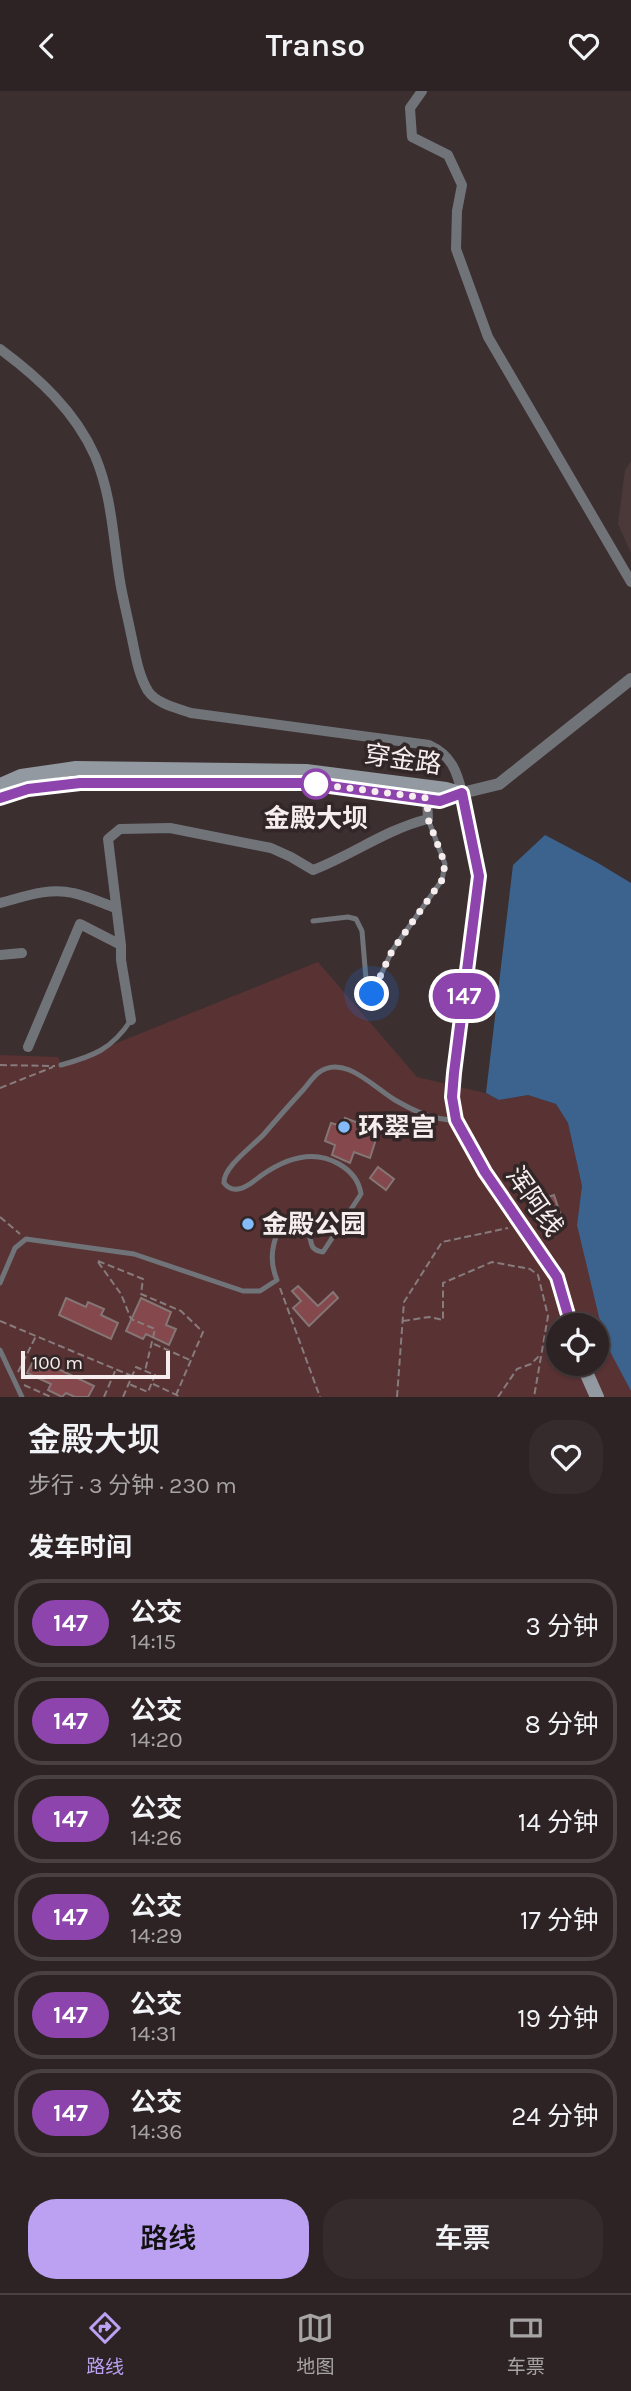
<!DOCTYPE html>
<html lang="zh">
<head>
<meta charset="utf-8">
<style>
	body { margin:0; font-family:Karla,"Noto Sans SC",sans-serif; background:#352b2c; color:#f1f3f6; height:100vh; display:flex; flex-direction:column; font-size:26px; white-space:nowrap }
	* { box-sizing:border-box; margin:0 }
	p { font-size:23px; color:#a7a4a6 }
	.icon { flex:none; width:38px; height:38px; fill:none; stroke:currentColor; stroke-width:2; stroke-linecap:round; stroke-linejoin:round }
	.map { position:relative; height:1306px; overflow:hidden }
	.drawer { display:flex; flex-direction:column; background:#2d2324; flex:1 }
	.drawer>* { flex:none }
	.badge { padding:0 14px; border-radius:23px; font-size:24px; line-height:46px }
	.tools { position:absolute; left:546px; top:1222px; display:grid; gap:14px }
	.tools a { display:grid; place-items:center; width:63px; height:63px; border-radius:50%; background:#2d2324; box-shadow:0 2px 5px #0004,0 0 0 2px #484041; font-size:35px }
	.scale { position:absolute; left:21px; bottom:18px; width:149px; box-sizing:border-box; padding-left:7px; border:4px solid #f6edee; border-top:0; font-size:19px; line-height:24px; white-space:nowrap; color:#f6edee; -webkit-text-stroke:5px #322626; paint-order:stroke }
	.you { position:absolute; width:35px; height:35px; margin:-18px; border:5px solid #fff; border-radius:50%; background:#1a73e8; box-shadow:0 0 0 10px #1a73e833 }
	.map>.badge { position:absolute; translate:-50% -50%; box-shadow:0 0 0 4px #fff }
	h2 { padding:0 28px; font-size:26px; line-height:63px }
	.round { display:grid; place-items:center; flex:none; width:74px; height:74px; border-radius:28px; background:#352b2c }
	.overview { display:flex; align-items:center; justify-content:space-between; height:119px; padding:0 28px }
	h1 { font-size:33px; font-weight:600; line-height:52px }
	.button { display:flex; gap:14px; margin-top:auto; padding:14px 28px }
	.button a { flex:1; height:80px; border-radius:28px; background:#bca0f2; color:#111; font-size:28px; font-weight:600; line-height:80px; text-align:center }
	.button a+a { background:#352b2c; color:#f1f3f6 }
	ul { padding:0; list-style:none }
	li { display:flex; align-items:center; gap:21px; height:88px; margin:0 14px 10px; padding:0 14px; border:4px solid #484041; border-radius:28px }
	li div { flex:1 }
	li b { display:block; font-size:26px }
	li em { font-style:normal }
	li .badge { min-width:77px; font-weight:700; text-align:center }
	header { display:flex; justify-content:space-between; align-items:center; height:91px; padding:0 28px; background:#2d2324; font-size:32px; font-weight:600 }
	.tabs { display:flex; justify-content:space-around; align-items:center; height:98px; border-top:2px solid #484041; background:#2d2324; font-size:19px; color:#a7a4a6 }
	.tabs a { display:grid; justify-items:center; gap:4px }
	.tabs .active { color:#bca0f2 }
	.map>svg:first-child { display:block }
	.built { fill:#4b3839 }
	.green { fill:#593234; fill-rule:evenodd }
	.water { fill:#3c638e }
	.building { fill:#85484c; stroke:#857676; stroke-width:2 }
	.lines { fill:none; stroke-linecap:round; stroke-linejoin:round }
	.path { stroke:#877b7c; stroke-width:2; stroke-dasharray:7 3.5; stroke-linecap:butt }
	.service { stroke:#707479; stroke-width:5 }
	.minor { stroke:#707479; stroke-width:10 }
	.tertiary { stroke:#707479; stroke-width:12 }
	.secondary { stroke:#9399a0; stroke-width:14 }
	.line-casing { stroke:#fff; stroke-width:16 }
	.line { stroke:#8e44ad; stroke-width:10 }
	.walk { stroke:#f6edee; stroke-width:7; stroke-dasharray:0 12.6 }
	.stop-dot { fill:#fff; stroke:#8e44ad; stroke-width:3.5 }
	.poi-dot { fill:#84bcfb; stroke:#322626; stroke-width:2.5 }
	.labels { text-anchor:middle; stroke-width:7; stroke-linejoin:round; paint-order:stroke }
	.street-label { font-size:26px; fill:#f6edee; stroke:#322626 }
	.stop-label { font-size:26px; font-weight:bold; fill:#f6edee; stroke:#322626 }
	.poi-label { font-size:26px; font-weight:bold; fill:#f6edee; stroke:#322626; text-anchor:start }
</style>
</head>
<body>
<header><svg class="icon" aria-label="back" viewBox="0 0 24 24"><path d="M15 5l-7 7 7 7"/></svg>Transo<svg class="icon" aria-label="heart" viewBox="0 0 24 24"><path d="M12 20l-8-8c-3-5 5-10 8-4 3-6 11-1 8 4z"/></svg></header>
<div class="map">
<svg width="631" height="1306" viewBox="0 0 631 1306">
	<rect width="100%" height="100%" fill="#3c2f30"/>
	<path class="built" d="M631 370V462L618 433 625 379Z"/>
	<path class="green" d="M318 871 417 986 485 1002 499 1009 528 1004 556 1013 568 1032 582 1095 577 1134 631 1300V1306H0V964L58 966 62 974ZM558 1234H597V1272H558Z"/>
	<path class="water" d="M545 744 598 772 631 792V1300L605 1251 577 1134 582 1095 568 1032 556 1013 528 1004 499 1009 486 1002 513 774Z"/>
	<path class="building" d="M345 1027 364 1034 361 1040 377 1045 370 1067 354 1061 350 1072 332 1064 335 1054 325 1050 331 1032 342 1035Z
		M378 1076 394 1088 386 1099 370 1087Z
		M554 1104 561 1125 549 1129 542 1108Z
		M298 1195 318 1215 333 1201 338 1207 309 1235 293 1217 301 1210 292 1200Z
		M66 1207 86 1216 88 1211 104 1218 101 1224 118 1232 111 1248 59 1224Z
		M141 1207 171 1221 166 1234 176 1238 169 1254 146 1243 143 1248 126 1240Z
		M35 1267 94 1295 88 1306H75L66 1302 62 1306 48 1299 51 1293 27 1282Z"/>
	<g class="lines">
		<path class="path" d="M0 974 55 975
			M0 997 53 976
			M0 1126 20 1143
			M98 1170 143 1188 141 1203 181 1220 203 1241 176 1304
			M98 1171 121 1203 131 1228 155 1238 145 1280
			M280 1197 320 1306
			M0 1230 132 1285
			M403 1230 429 1226 443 1229V1192L492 1171 530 1178 538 1184 548 1225 534 1306
			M154 1253 190 1269
			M18 1281 36 1245
			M153 1293 181 1306
			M24 1294 51 1306
			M104 1306 116 1278
			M123 1306 136 1276 155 1284 148 1301 129 1293
			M397 1306 404 1211 442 1151 508 1137
			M498 1306 517 1278 531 1273 540 1264"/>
		<path class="service" d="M313 830 348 826 356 828 362 840 367 900 372 903 392 860 442 789 445 773 428 728
			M61 974C94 965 112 958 131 929
			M0 1192 15 1157 26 1148 134 1163 243 1200H260L277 1189C270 1172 271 1158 278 1140 287 1134 301 1128 308 1141 313 1151 308 1159 323 1161L361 1103C359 1089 351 1080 339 1073 313 1058 285 1068 262 1084 255 1089 247 1097 238 1098 232 1099 228 1097 224 1092 223 1076 253 1055 264 1043 277 1028 290 1013 304 998 308 993 313 986 318 982 344 962 374 997 395 1009 414 1020 433 1029 455 1029
			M0 1259 22 1306"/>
		<path class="minor" d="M422 0 410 17 412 46 448 64 462 94 457 120 456 158 488 246 631 491
			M0 258C38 286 75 320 95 365 113 407 113 452 121 496 124 512 128 528 131 543 135 561 138 584 148 600 157 613 177 617 191 622L429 654C451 664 457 680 462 702
			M0 812C23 806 49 796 73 802 87 805 102 812 116 817
			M0 864 22 862
			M131 929 121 869V854L108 748 120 738 170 737 271 757 291 766 313 779C352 764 387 738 428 728L427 707
			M28 956 80 833 121 854"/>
		<path class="tertiary" d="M462 702 499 693 631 588"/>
		<path class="secondary" d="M0 694 21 685 76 677 306 680 446 698 460 702
			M462 702 479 785 454 982 452 1006 456 1029 485 1081 557 1186 571 1234
			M0 707 28 698 80 692H308L440 710 462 702
			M582 1272 597 1306"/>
	</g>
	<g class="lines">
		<g class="line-casing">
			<path id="line" d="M0 707 28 698 80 692H308L440 710 462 702 479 785 454 982 452 1006 456 1029 485 1081 557 1186 571 1234"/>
		</g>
		<use href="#line" class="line"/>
		<path class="walk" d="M316 693 308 692 427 707 428 728 445 773 442 789 392 860 372 903"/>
	</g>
	<circle class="stop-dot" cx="316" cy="693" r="14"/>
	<g class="poi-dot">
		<circle cx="344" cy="1036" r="7"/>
		<circle cx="248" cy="1133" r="7"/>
	</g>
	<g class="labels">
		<g class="street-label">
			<text transform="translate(403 668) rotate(8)" y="9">穿金路</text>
			<text transform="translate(535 1110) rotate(55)" y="9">浑阿线</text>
		</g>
		<g class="stop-label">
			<text x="316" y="736">金殿大坝</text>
		</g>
		<g class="poi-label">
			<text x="358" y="1045">环翠宫</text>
			<text x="262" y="1142">金殿公园</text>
		</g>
	</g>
</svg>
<div class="tools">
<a><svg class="icon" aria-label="locate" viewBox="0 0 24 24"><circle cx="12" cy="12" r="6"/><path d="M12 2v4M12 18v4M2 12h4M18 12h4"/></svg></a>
</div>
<div class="scale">100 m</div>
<div class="you" style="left:372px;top:903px"></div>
<b class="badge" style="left:464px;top:905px;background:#8e44ad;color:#fff">147</b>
</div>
<section class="drawer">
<div class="overview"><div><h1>金殿大坝</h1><p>步行 · 3 分钟 · 230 m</p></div><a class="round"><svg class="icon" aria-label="heart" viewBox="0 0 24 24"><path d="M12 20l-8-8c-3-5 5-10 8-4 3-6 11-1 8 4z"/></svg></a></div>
<h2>发车时间</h2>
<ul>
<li><span class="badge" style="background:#8e44ad;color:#fff">147</span><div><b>公交</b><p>14:15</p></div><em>3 分钟</em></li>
<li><span class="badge" style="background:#8e44ad;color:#fff">147</span><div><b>公交</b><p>14:20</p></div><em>8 分钟</em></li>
<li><span class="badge" style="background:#8e44ad;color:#fff">147</span><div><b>公交</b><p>14:26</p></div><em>14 分钟</em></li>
<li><span class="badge" style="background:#8e44ad;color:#fff">147</span><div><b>公交</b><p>14:29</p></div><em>17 分钟</em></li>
<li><span class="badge" style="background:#8e44ad;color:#fff">147</span><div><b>公交</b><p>14:31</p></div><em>19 分钟</em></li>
<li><span class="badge" style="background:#8e44ad;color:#fff">147</span><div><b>公交</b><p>14:36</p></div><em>24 分钟</em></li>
</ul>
<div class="button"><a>路线</a><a>车票</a></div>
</section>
<nav class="tabs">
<a class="active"><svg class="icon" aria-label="directions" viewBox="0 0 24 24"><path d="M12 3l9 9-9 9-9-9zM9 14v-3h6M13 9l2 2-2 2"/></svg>路线</a>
<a><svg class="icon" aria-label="map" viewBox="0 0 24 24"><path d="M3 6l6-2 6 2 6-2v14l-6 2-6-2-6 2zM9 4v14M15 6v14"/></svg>地图</a>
<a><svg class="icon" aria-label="tickets" viewBox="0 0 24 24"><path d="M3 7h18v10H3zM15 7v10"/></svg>车票</a>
</nav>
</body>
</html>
